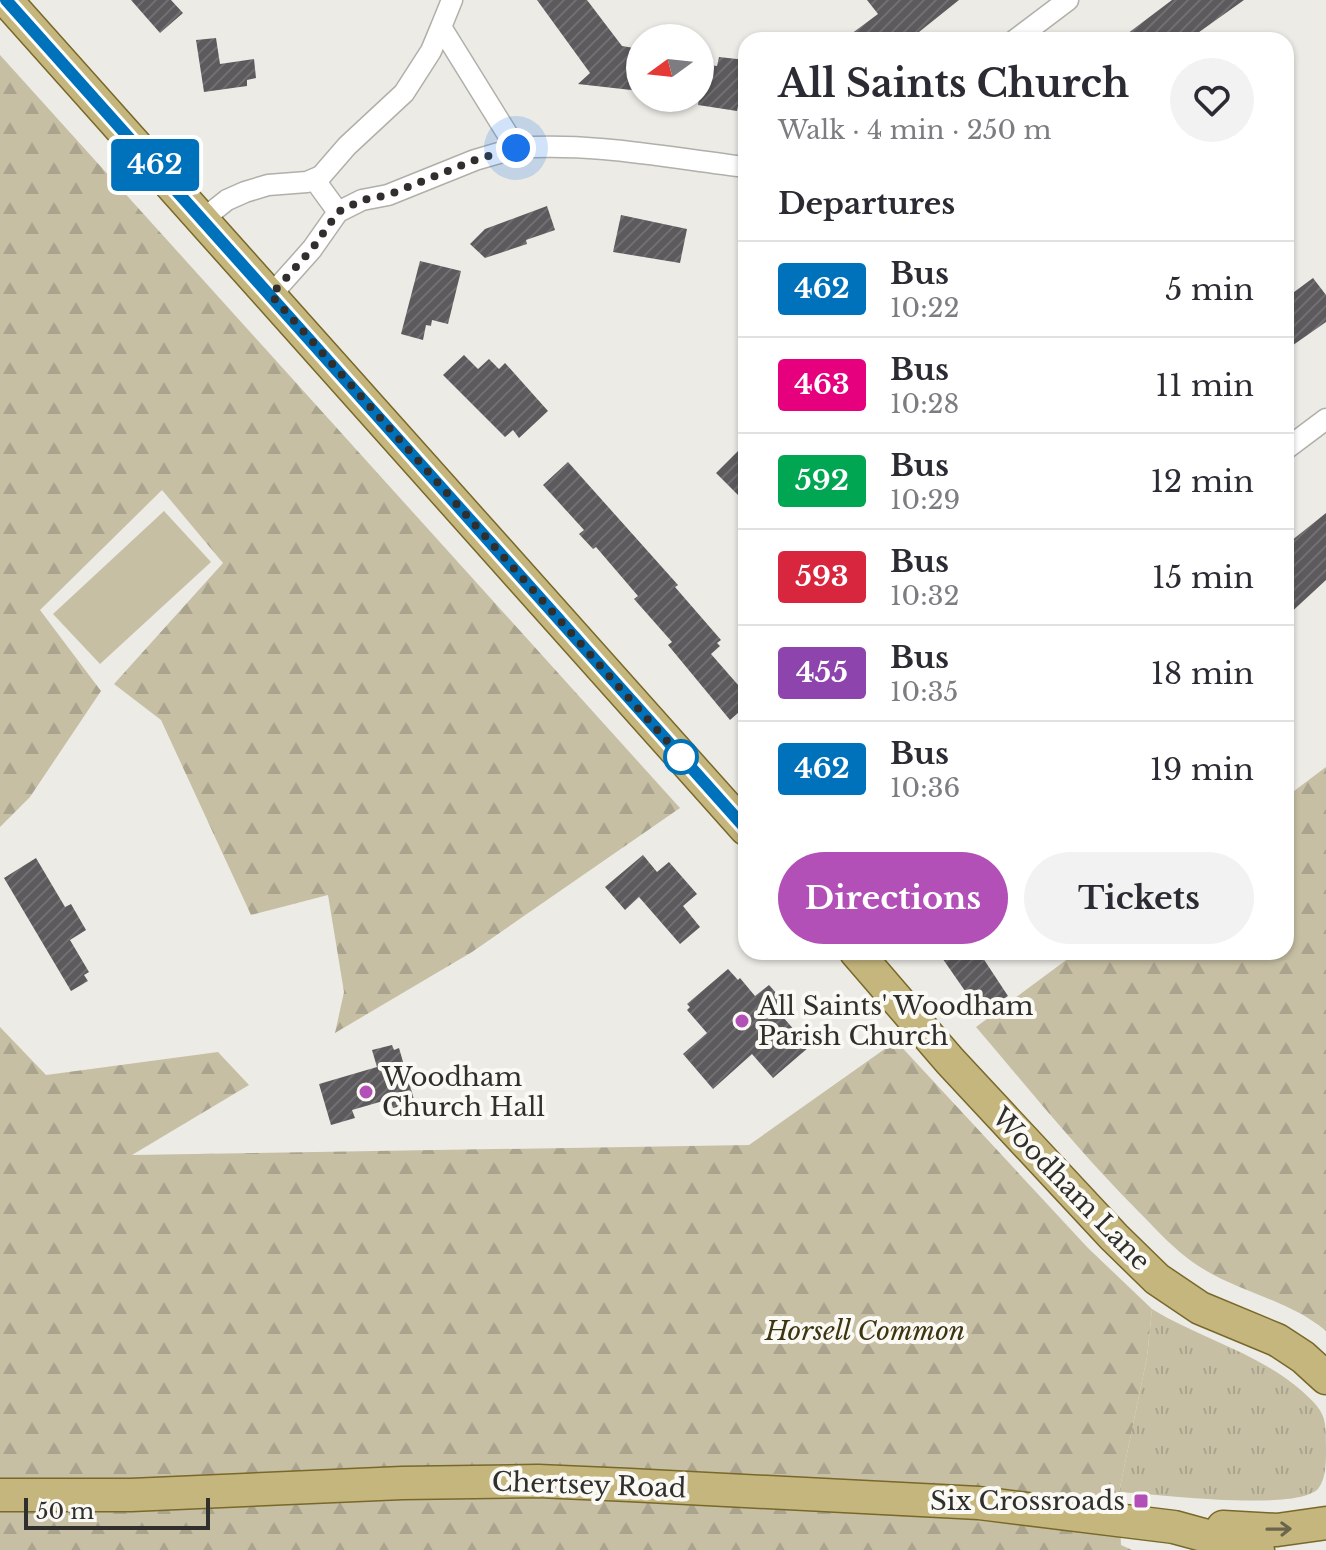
<!DOCTYPE html>
<html lang="en">
<head>
<meta charset="utf-8">
<style>
	body { margin:0; font-family:"Libre Baskerville",serif; background:#f2f2f3; color:#2b2b33; height:100vh; display:flex; flex-direction:column; font-size:30px; white-space:nowrap }
	* { box-sizing:border-box; margin:0 }
	p { font-size:26px; color:#7c7c81 }
	.icon { flex:none; width:44px; height:44px; fill:none; stroke:currentColor; stroke-width:2; stroke-linecap:round; stroke-linejoin:round }
	.map { position:relative; flex:1; overflow:hidden }
	.drawer { position:absolute; left:738px; top:32px; width:556px; height:928px; display:flex; flex-direction:column; background:#fff; border-radius:24px; box-shadow:0 2px 6px #0004 }
	.drawer>* { flex:none }
	.badge { padding:0 16px; border-radius:6px; font-size:28px; line-height:52px }
	.needle { width:52px; rotate:255deg }
	.tools { position:absolute; left:626px; top:24px; display:grid; gap:16px }
	.tools a { display:grid; place-items:center; width:88px; height:88px; border-radius:50%; background:#fff; box-shadow:0 2px 6px #0004; font-size:40px }
	.scale { position:absolute; left:24px; bottom:20px; width:186px; box-sizing:border-box; padding-left:8px; border:4px solid #302f2d; border-top:0; font-size:22px; line-height:28px; white-space:nowrap; color:#302f2d; -webkit-text-stroke:6px #faf9f3; paint-order:stroke }
	.you { position:absolute; width:40px; height:40px; margin:-20px; border:6px solid #fff; border-radius:50%; background:#1a73e8; box-shadow:0 0 0 12px #1a73e833 }
	.map>.badge { position:absolute; translate:-50% -50%; box-shadow:0 0 0 4px #fff }
	h2 { padding:0 40px; font-size:30px; line-height:72px }
	.round { display:grid; place-items:center; flex:none; width:84px; height:84px; border-radius:42px; background:#f2f2f3 }
	.summary { display:flex; align-items:center; justify-content:space-between; height:136px; padding:0 40px }
	h1 { font-size:38px; font-weight:700; line-height:60px }
	.primary-button { display:flex; gap:16px; margin-top:auto; padding:16px 40px }
	.primary-button a { flex:1; height:92px; border-radius:48px; background:#b250b8; color:#fff; font-size:32px; font-weight:700; line-height:92px; text-align:center }
	.primary-button a+a { background:#f2f2f3; color:#2b2b33 }
	ul { padding:0; list-style:none }
	li { display:flex; align-items:center; gap:24px; height:96px; padding:0 40px; border-top:2px solid #e1e1e2 }
	li div { flex:1 }
	li b { display:block; font-size:30px }
	li em { font-style:normal }
	li .badge { min-width:88px; font-weight:700; text-align:center }
	.map>svg:first-child { display:block }
	.grass { fill:url(#grass-tufts) }
	.forest { fill:url(#forest-firs) }
	.pitch { fill:#c6bfa4 }
	.building { fill:url(#building-hatch) }
	.lines { fill:none; stroke-linecap:round; stroke-linejoin:round }
	.minor-casing { stroke:#b0afa9; stroke-width:23 }
	.primary-casing { stroke:#786829; stroke-width:35 }
	.minor { stroke:#fff; stroke-width:20 }
	.primary { stroke:#c5b67d; stroke-width:32 }
	.oneway { stroke:#6c654d }
	.line-casing { stroke:#fff; stroke-width:18 }
	.line { stroke:#0072bc; stroke-width:12 }
	.walk { stroke:#302f2d; stroke-width:8; stroke-dasharray:0 14.4 }
	.stop-dot { fill:#fff; stroke:#0072bc; stroke-width:4 }
	.poi-dot { fill:#b250b8; stroke:#faf9f3; stroke-width:3 }
	.labels { text-anchor:middle; stroke-width:8; stroke-linejoin:round; paint-order:stroke }
	.poi-label { font-size:26px; fill:#302f2d; stroke:#faf9f3; text-anchor:start }
	.street-label { font-size:26px; fill:#302f2d; stroke:#faf9f3 }
	.park-label { font-size:26px; font-style:italic; fill:#3d3411; stroke:#faf9f3 }
</style>
</head>
<body>
<div class="map">
<svg width="1326" height="1550" viewBox="0 0 1326 1550">
	<defs>
		<pattern id="grass-tufts" width="24" height="20" patternUnits="userSpaceOnUse" patternTransform="scale(2)"><rect width="24" height="20" fill="#c6bfa4"/><path d="M3 7l-1-3M5 7V3M7 7l1-3M15 17l-1-3M17 17v-4M19 17l1-3" fill="none" stroke="#aaa48e"/></pattern>
		<pattern id="forest-firs" width="22" height="20" patternUnits="userSpaceOnUse" patternTransform="scale(2)"><rect width="22" height="20" fill="#c6bfa4"/><path d="M5 1l3.5 6h-7zM16 11l3.5 6h-7z" fill="#aaa48e"/></pattern>
		<pattern id="building-hatch" width="6" height="6" patternUnits="userSpaceOnUse" patternTransform="scale(2)"><rect width="6" height="6" fill="#5d5a5d"/><path d="M-1 1l2-2M0 6l6-6M5 7l2-2" fill="none" stroke="#716f71"/></pattern>
	</defs>
	<rect width="100%" height="100%" fill="#edebe6"/>
	<path class="grass" d="M1152 1309C1201 1339 1259 1353 1302 1391 1326 1413 1326 1417 1326 1449 1326 1464 1326 1478 1318 1489 1295 1512 1156 1494 1119 1492L1147 1357Z"/>
	<path class="forest" d="M0 55 680 808 472 952 335 1033 344 992 328 895 251 915 161 720 114 684 223 563 162 490 40 610 101 691 30 797 0 827Z
		M1326 767V1331C1284 1296 1228 1291 1186 1257 1169 1244 1154 1227 1138 1211 1080 1153 1029 1089 976 1027L1077 952H1286V797Z
		M0 1027 46 1075 218 1052 249 1085 132 1155 749 1145 896 1041 1088 1248 1152 1309 1147 1357 1119 1492 1121 1545 1132 1550H0Z"/>
	<path class="pitch" d="M164 511 211 562 100 664 53 614Z"/>
	<path class="building" d="M131 0H171L183 13 160 33Z
		M537 0H587L622 46 640 49V91L578 84 590 73Z
		M867 0H959L909 40H843L878 14Z
		M1172 0H1244L1188 40H1119Z
		M216 38 220 64 254 59 256 78 247 80V86L204 92 196 40Z
		M719 57 746 60V108L738 106 737 111 698 105 704 64 717 66Z
		M547 206 555 230 526 240 527 244 485 258 470 244 485 229Z
		M621 215 687 229 680 263 613 252Z
		M420 261 461 271 448 324 432 320 431 326 426 325 423 340 401 334Z
		M1313 278 1326 295V322L1286 350V298Z
		M464 355 478 369 489 359 499 369 505 363 548 411 519 438 513 430 505 437 443 375Z
		M746 443V503L716 473Z
		M568 462 678 585 675 587 721 640 717 643 720 646 711 654 746 694V706L730 720 668 645 672 642 634 599 638 596 596 547 593 549 579 534 584 530 543 485Z
		M1326 513V580L1286 617V545Z
		M643 855 657 872 669 862 697 894 683 906 700 927 680 944 639 897 625 910 605 887Z
		M36 858 65 907 71 904 86 930 70 940 89 972 84 975 88 981 71 991 4 878Z
		M938 952H979L1008 996 981 1014Z
		M728 969 738 980 740 978 755 996 769 985 784 1002 776 1009 809 1047 773 1078 752 1054 713 1089 683 1054 707 1033 687 1010 690 1007 687 1004Z
		M392 1045 394 1050 399 1048 415 1103 393 1108 390 1099 352 1110 355 1118 331 1125 319 1084 377 1067 372 1050Z"/>
	<g class="lines">
		<g class="minor-casing">
			<path id="minor" d="M452 0 441 27 516 148C592 142 670 158 746 167
				M1015 40 1068 0
				M314 179 338 212
				M203 219 227 200 245 192 268 185 307 182 321 176 347 146 404 93 431 51 441 27
				M271 295 312 249 338 212 362 200 388 195 475 160 516 148
				M1286 449 1326 419"/>
		</g>
		<g class="primary-casing">
			<path id="primary" d="M6 0 746 829
				M856 952 950 1061 1114 1237 1157 1279 1200 1308 1277 1340 1303 1357 1326 1378
				M0 1495H131L402 1483 538 1481 630 1485 979 1503 1174 1527 1258 1550
				M1223 1527 1277 1530 1326 1523"/>
		</g>
		<use href="#minor" class="minor"/>
		<use href="#primary" class="primary"/>
	</g>
	<defs><path id="oneway-shaft" d="M-6 0H5M1.5-3L5.5 0L1.5 3" fill="none" stroke-width="1.6" stroke-linecap="round" stroke-linejoin="round" transform="scale(2)"/></defs>
	<use class="oneway" href="#oneway-shaft" transform="translate(1279 1529) rotate(-1)"/>
	<g class="lines">
		<g class="line-casing">
			<path id="line" d="M6 0 746 829"/>
		</g>
		<use href="#line" class="line"/>
		<path class="walk" d="M516 148 475 160 388 195 362 200 338 212 312 249 271 295 683 759 681 757"/>
	</g>
	<circle class="stop-dot" cx="681" cy="757" r="16"/>
	<g class="poi-dot">
		<circle cx="742" cy="1021" r="8"/>
		<circle cx="366" cy="1092" r="8"/>
		<rect x="1133" y="1493" width="16" height="16" rx="4"/>
	</g>
	<g class="labels">
		<g class="poi-label">
			<text x="758" y="1015">All Saints' Woodham<tspan x="758" dy="30">Parish Church</tspan></text>
			<text x="382" y="1086">Woodham<tspan x="382" dy="30">Church Hall</tspan></text>
			<text x="1125" y="1510" text-anchor="end">Six Crossroads</text>
		</g>
		<g class="street-label">
			<text transform="translate(1071 1189) rotate(46)" y="9">Woodham Lane</text>
			<text transform="translate(589 1485) rotate(2)" y="9">Chertsey Road</text>
		</g>
		<g class="park-label">
			<text x="865" y="1340">Horsell Common</text>
		</g>
	</g>
</svg>
<div class="tools">
<a><svg class="needle" viewBox="-14 -14 28 28"><path d="M0-13l5 13h-10z" fill="#e53935"/><path d="M0 13l5-13h-10z" fill="#7c7c81"/></svg></a>
</div>
<div class="scale">50 m</div>
<div class="you" style="left:516px;top:148px"></div>
<b class="badge" style="left:155px;top:165px;background:#0072bc;color:#fff">462</b>
<section class="drawer">
<div class="summary"><div><h1>All Saints Church</h1><p>Walk · 4 min · 250 m</p></div><a class="round"><svg class="icon" aria-label="heart" viewBox="0 0 24 24"><path d="M12 20l-8-8c-3-5 5-10 8-4 3-6 11-1 8 4z"/></svg></a></div>
<h2>Departures</h2>
<ul>
<li><span class="badge" style="background:#0072bc;color:#fff">462</span><div><b>Bus</b><p>10:22</p></div><em>5 min</em></li>
<li><span class="badge" style="background:#e6007e;color:#fff">463</span><div><b>Bus</b><p>10:28</p></div><em>11 min</em></li>
<li><span class="badge" style="background:#00a651;color:#fff">592</span><div><b>Bus</b><p>10:29</p></div><em>12 min</em></li>
<li><span class="badge" style="background:#d7263d;color:#fff">593</span><div><b>Bus</b><p>10:32</p></div><em>15 min</em></li>
<li><span class="badge" style="background:#8e44ad;color:#fff">455</span><div><b>Bus</b><p>10:35</p></div><em>18 min</em></li>
<li><span class="badge" style="background:#0072bc;color:#fff">462</span><div><b>Bus</b><p>10:36</p></div><em>19 min</em></li>
</ul>
<div class="primary-button"><a>Directions</a><a>Tickets</a></div>
</section>
</div>
</body>
</html>
